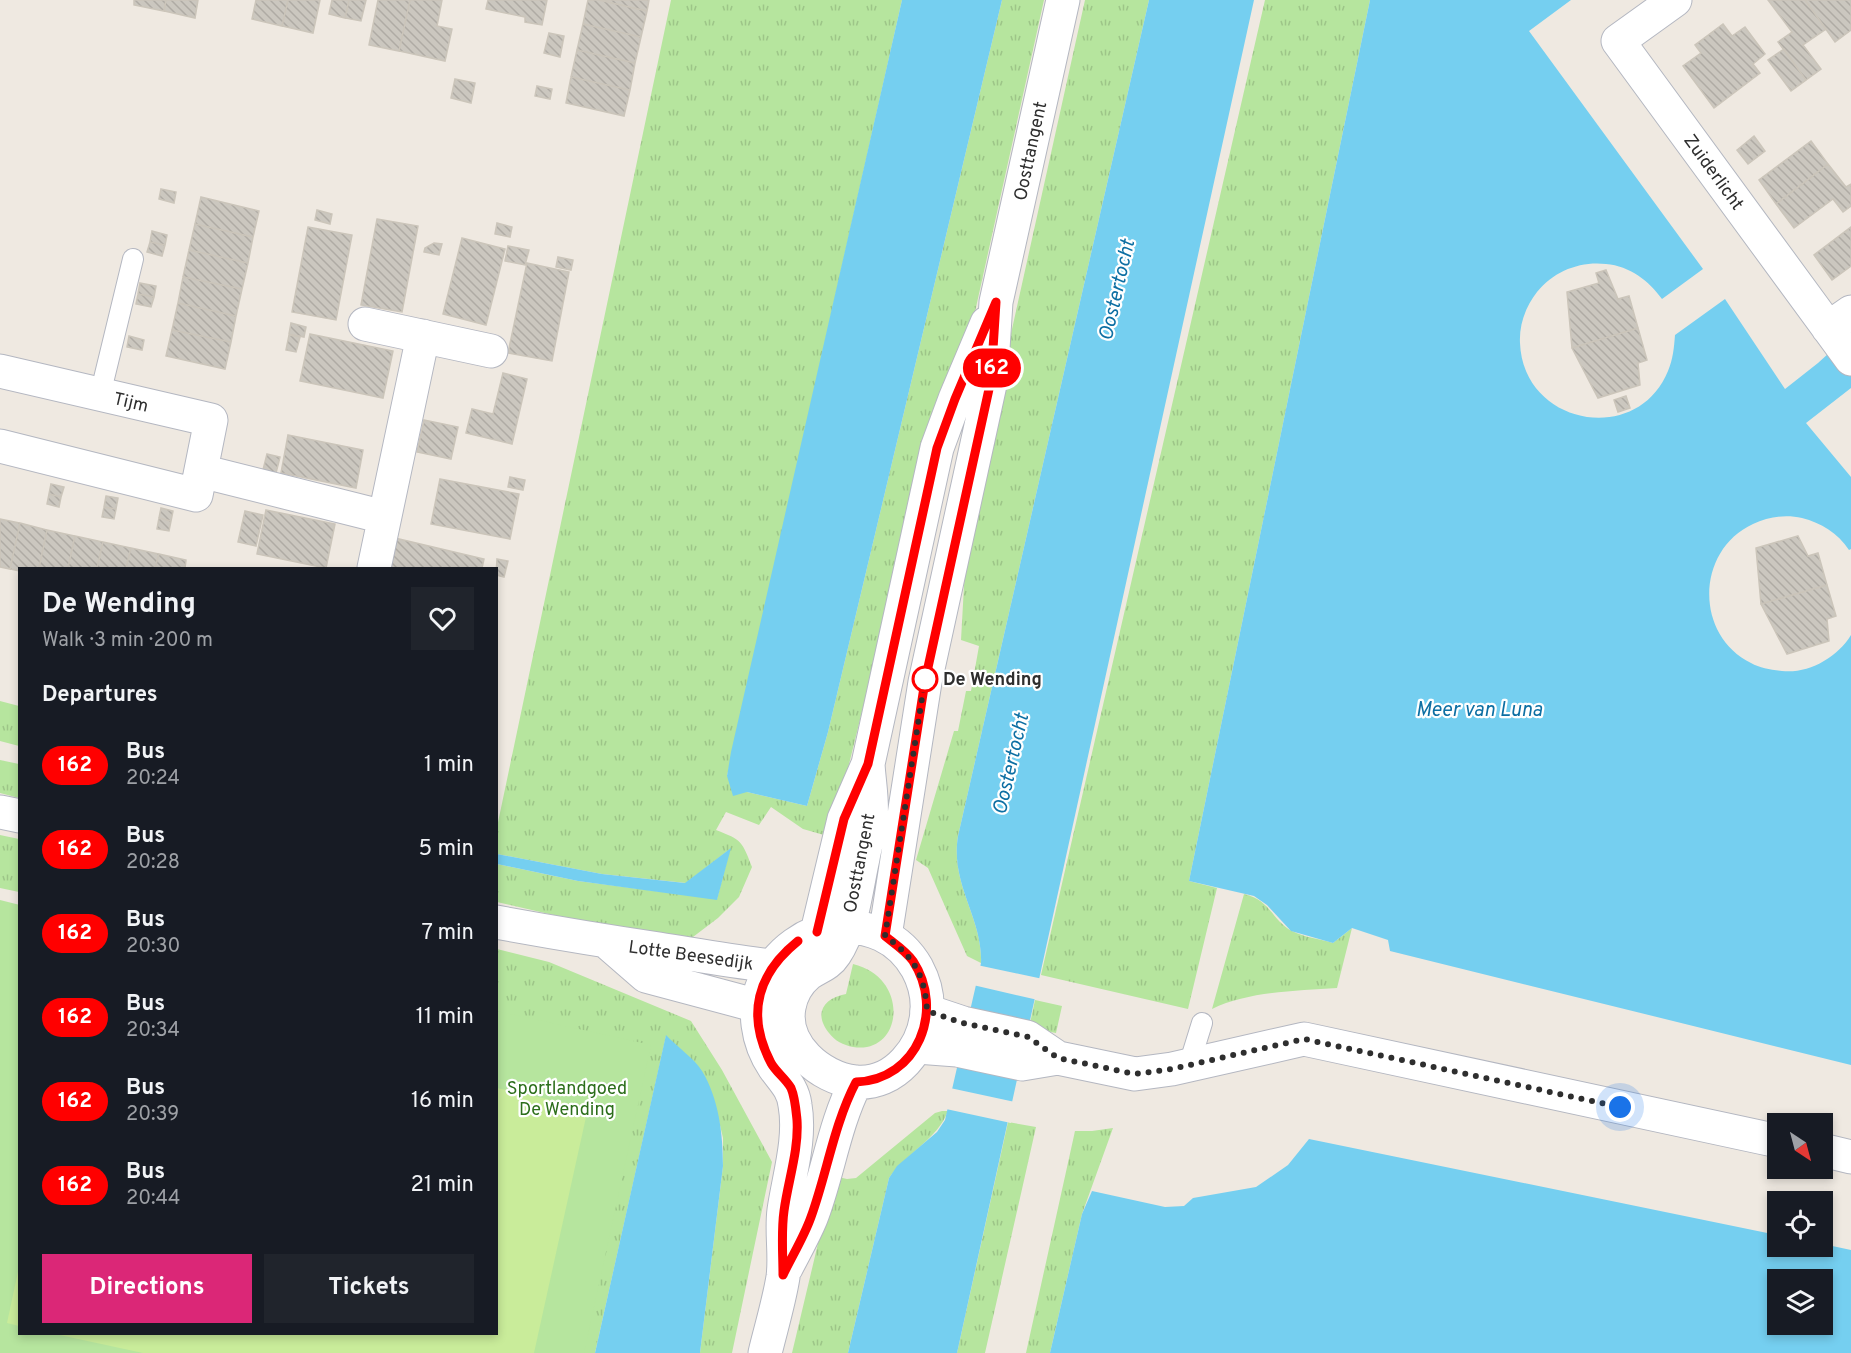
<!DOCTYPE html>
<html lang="en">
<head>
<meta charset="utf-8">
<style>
	body { margin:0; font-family:Overpass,sans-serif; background:#20242c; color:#f1f3f6; height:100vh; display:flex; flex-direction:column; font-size:22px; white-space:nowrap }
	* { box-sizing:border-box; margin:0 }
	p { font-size:20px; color:#9ea1a6 }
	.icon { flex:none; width:33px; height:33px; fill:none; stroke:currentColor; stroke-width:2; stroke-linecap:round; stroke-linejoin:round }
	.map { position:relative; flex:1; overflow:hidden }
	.side { position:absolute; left:18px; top:567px; width:480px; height:768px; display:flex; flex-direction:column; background:#171b24; border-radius:0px; box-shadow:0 3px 9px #0003 }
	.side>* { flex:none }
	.badge { padding:0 12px; border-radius:20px; font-size:21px; line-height:39px }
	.needle { width:39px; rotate:144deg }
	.controls { position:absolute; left:1767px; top:1113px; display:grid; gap:12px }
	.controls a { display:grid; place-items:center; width:66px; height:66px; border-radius:0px; background:#171b24; box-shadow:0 3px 9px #0003; font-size:30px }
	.you { position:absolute; width:30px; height:30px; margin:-15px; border:4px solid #fff; border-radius:50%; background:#1a73e8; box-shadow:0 0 0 9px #1a73e833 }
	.map>.badge { position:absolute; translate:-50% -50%; box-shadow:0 0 0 3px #fff }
	h2 { padding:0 24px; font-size:22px; line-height:54px }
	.round { display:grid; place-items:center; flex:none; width:63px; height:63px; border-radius:0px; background:#20242c }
	.overview { display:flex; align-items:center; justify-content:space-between; height:102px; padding:0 24px }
	h1 { font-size:28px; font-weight:700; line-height:45px }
	.primary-button { display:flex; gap:12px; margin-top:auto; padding:12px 24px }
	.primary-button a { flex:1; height:69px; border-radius:0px; background:#db2777; color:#fff; font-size:24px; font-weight:700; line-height:69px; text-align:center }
	.primary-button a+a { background:#20242c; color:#f1f3f6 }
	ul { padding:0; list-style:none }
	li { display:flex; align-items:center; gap:18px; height:84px; padding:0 24px }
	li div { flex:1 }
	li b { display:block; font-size:22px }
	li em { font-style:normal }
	li .badge { min-width:66px; font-weight:700; text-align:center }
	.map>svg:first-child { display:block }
	.grass { fill:url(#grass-tufts) }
	.park { fill:#b6e59e }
	.pitch { fill:#c9ec9a }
	.water { fill:#75cff0; fill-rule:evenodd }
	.pier { fill:#efe9e1 }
	.building { fill:url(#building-back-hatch); stroke:#cbc5ba; stroke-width:1.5 }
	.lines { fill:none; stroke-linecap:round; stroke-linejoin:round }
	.service-casing { stroke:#b4b7c1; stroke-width:22 }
	.minor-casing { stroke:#b4b7c1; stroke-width:35 }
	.secondary-casing { stroke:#b4b7c1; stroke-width:35 }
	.service { stroke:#fff; stroke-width:20 }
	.minor { stroke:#fff; stroke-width:33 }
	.secondary { stroke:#fff; stroke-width:33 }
	.line-casing { stroke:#fff; stroke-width:14 }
	.line { stroke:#f00; stroke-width:9 }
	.walk { stroke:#2e2e2e; stroke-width:6; stroke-dasharray:0 10.8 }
	.stop-dot { fill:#fff; stroke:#f00; stroke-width:3 }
	.labels { text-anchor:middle; stroke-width:4.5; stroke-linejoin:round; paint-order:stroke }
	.street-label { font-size:18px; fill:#2e2e2e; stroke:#fff }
	.stop-label { font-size:18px; font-weight:bold; fill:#2e2e2e; stroke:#fff; text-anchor:start }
	.park-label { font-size:18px; fill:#2c6e1b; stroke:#fff }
	.water-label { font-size:20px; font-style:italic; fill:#0d6fa3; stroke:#fff }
</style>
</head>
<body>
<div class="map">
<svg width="1851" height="1353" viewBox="0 0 1851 1353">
	<defs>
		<pattern id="grass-tufts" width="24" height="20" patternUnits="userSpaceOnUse" patternTransform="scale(1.5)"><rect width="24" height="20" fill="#b6e59e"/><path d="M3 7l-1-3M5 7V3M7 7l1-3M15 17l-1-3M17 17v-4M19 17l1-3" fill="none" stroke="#9dc588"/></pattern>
		<pattern id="building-back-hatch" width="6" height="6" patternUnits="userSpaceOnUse" patternTransform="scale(1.5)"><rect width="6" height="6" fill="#cbc7bf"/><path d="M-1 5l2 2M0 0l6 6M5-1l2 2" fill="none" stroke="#afaba4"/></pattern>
	</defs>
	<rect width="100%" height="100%" fill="#efe9e1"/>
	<path class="grass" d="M671 0H902L727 776 747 792 807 806 828 732 1002 0H1044L969 339 926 453 831 837 803 829 771 807 759 825 726 812 716 830C742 840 742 841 752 867L739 897 718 918 689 940 562 917 497 902V864L578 881 717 899 730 849 686 883 602 874 497 854V827Z
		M1085 0H1149L958 836C950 885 983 918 981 963L967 956 928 868 916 860 954 731H958L966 691H971L979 646 961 640 967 532Z
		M1265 0H1370L1189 881 1217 888 1188 1009 1041 975Z
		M0 701 19 706V746L0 741Z
		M0 760 19 764V798L0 793Z
		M0 835 19 839V892L0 888Z
		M1244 894C1271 900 1272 921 1292 931 1303 937 1320 939 1333 943L1352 928 1337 988C1297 991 1249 991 1212 1009Z
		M497 949 549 962 691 1021 722 1070 772 1162 732 1353H700L723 1166V1138L715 1104 666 1036 595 1353H0L20 1334H496Z
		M853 964C911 978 903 1055 853 1047 843 1045 835 1041 829 1033 813 1013 824 998 846 994Z
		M1035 1000 1062 1006 1056 1033 1029 1028Z
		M942 1111H948C937 1140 906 1153 889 1178L848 1353H792L834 1176 847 1179 856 1178 935 1113Z
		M1008 1122 1036 1127 985 1353H957Z
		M1113 1128 1082 1214 1050 1353H1026L1075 1131H1092Z"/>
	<path class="park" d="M0 900 20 905V1334H496L497 1011 651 1045 584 1353H0Z"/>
	<path class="pitch" d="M497 1088 588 1108 534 1353H143L55 1334H496Z
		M19 1267V1326L7 1323Z"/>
	<path class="water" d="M902 0H1002L828 732 807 806 747 792 733 796 727 776 731 752Z
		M1149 0H1254L957 1353H848L889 1178 897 1166 937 1132 945 1120 981 963C983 918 950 885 958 836Z
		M1370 0H1571L1529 31 1703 269 1662 299C1649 281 1630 266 1606 264 1580 261 1554 271 1537 292 1526 306 1519 324 1520 343 1523 425 1637 447 1668 371 1673 359 1674 348 1675 335L1725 299 1785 389 1818 363 1851 333V388L1806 423 1851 477V549L1849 550C1838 533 1821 523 1802 518 1785 514 1768 517 1753 524 1696 550 1694 635 1751 663 1760 668 1771 670 1782 671 1808 674 1837 658 1851 635V1065L1390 951 1388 940 1352 928 1333 943 1291 931 1267 905 1254 896 1189 881Z
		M731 848 717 900 578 881 497 864V854L602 874 685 883Z
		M666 1035C676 1046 695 1059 702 1071 719 1099 723 1134 723 1166L700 1353H595Z
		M1309 1139 1777 1235 1778 1246H1822L1823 1244 1851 1250V1353H1050L1082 1214 1092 1191 1165 1207 1184 1206 1193 1198 1256 1187 1288 1165ZM1778 1280H1822V1324H1778Z"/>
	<path class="pier" d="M977 965 1043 979 1038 1000 973 985Z
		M950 1088 1015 1102 1011 1123 946 1109Z"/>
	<path class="building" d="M134 0H166L164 11 134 5Z
		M166 0H198L195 18 164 11Z
		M256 0H288L282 26 252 19Z
		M288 0H320L313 33 282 26Z
		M332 0H349L345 18 329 14Z
		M349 0H366L361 21 345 18Z
		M378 0H410L399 51 369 45Z
		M410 0H442L437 26 452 29 445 61 399 51Z
		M488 0H547L542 25 525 22V17L486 9Z
		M588 0H599L647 11 641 37 583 24Z
		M599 0H649L647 11Z
		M1768 0H1805L1826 29 1803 45 1821 69 1806 80 1778 42 1792 32Z
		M1805 0H1851V30L1835 42Z
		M583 24 641 37 635 63 577 50Z
		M1723 24 1732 36 1745 27 1765 54 1753 64 1760 73 1714 108 1683 66 1701 53 1695 45Z
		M549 33 564 36 560 57 544 53Z
		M1784 49 1806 80 1791 91 1768 60Z
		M577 50 635 63 630 90 571 77Z
		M571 77 630 90 624 116 566 103Z
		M455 79 475 83 471 103 451 98Z
		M537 86 552 89 550 99 535 96Z
		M1754 136 1765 151 1748 164 1737 150Z
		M1811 141 1828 164 1776 204 1759 180Z
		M1828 164 1846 187 1851 184V206L1843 212 1833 199 1794 228 1776 204Z
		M161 189 176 192 174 203 159 199Z
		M201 197 259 211 253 237 195 224Z
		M317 210 332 214 330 224 315 220Z
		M377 219 418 226 402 312 361 305Z
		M497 223 512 227 510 237 495 234Z
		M195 224 253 237 248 263 189 250Z
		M308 227 352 235 336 320 292 312Z
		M1851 227V266L1832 280 1814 255Z
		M152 231 167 235 165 245 150 242Z
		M462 238 505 249 486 325 443 314Z
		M150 242 165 245 162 256 147 252Z
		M434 243 442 244 439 255 424 252 425 248Z
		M508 246 529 250 525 265 505 261Z
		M189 250 248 263 242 289 183 277Z
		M558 257 573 260 571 270 556 267Z
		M527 263 569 272 552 361 508 353Z
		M1606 270 1618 299 1629 296 1638 328 1572 348 1567 292 1599 283 1596 273Z
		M183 277 242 289 236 316 178 303Z
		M140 283 156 286 154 297 138 294Z
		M138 294 154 297 151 307 136 304Z
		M178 303 236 316 231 342 172 330Z
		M291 323 306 327 304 337 289 334Z
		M1638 328 1647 360 1638 363 1640 385 1598 398 1572 348Z
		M172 330 231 342 225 369 166 356Z
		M310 334 393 351 383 398 300 381Z
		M289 335 300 337 296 352 286 350Z
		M129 336 144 340 142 350 127 347Z
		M503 373 527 379 512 444 466 433 472 409 493 414Z
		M1626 396 1630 408 1618 412 1614 400Z
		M424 420 458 427 451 459 417 452Z
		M288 435 363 450 356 488 281 473Z
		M267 454 280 457 276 473 263 470Z
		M510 477 525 480 523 490 508 487Z
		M440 479 519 494 510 539 431 524Z
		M51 484 64 487 61 497 49 494Z
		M49 494 61 497 59 507 47 504Z
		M106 496 118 498 116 509 104 507Z
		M104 507 116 509 114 519 102 517Z
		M161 508 173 511 171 521 159 518Z
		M266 510 335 524 326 568 257 554Z
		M245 511 263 515 256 546 238 542Z
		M159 518 171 521 169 531 157 529Z
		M0 519 20 523 10 569 0 567Z
		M20 523 47 530 39 568H20V571L10 569Z
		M47 530 75 536 68 568H39Z
		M75 536 103 542 97 568H68Z
		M1798 536 1808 556 1818 553 1827 585 1761 604 1756 548Z
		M395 538 484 559 482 568H388Z
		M103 542 131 548 126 568H97Z
		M131 548 159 554 155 568H126Z
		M159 554 186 560 185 568H155Z
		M497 559 508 561 504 577 496 575Z
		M1827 585 1836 616 1827 619 1829 641 1787 654 1761 604Z"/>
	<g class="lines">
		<g class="service-casing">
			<path id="service" d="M100 395 133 259
				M1189 1065 1202 1023"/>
		</g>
		<g class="minor-casing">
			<path id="minor" d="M1675 0 1618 41 1851 359
				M365 324 491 351
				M1828 328 1851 312
				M0 371 211 420 196 495 0 446
				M201 471 384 517
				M374 568 423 336
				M0 812 20 816
				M496 922C551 932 605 941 659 949 697 955 734 962 773 966
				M608 943 646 976 758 1006
				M927 1011 963 1023 1027 1037 1058 1058 1135 1074 1172 1069 1304 1039 1778 1141
				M917 1047 957 1050 1022 1064 1058 1058
				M1822 1150 1851 1157"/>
		</g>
		<g class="secondary-casing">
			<path id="secondary" d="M817 932 844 819 868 764 937 448 955 399 987 323
				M885 936 925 682 991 380 996 302 1063 0
				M786 1268C794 1252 804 1235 811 1218 828 1174 834 1125 856 1082
				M765 1353C771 1328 779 1302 783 1277 786 1255 781 1232 784 1210 789 1176 801 1139 795 1105 793 1088 783 1080 774 1067 757 1042 752 1009 764 982 792 919 881 905 917 968 924 981 928 996 927 1011 925 1047 895 1086 855 1082 820 1078 782 1045 789 1007 791 995 798 982 808 974 818 967 828 965 835 954 853 927 856 889 863 858 865 846 870 832 871 820 873 802 869 782 868 764"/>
		</g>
		<use href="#service" class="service"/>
		<use href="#minor" class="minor"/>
		<use href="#secondary" class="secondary"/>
	</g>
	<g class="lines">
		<g class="line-casing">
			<path id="line" d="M798 941C757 974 746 1015 771 1063 776 1072 786 1079 791 1088 795 1097 796 1110 797 1120 799 1150 788 1181 784 1211 781 1232 783 1254 783 1275 792 1256 804 1237 811 1217 827 1173 834 1124 856 1082 918 1080 945 1010 913 961 906 951 895 944 885 936L925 681 991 380 996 302 955 399 937 448 868 764 844 819 817 932"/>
		</g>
		<use href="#line" class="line"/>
		<path class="walk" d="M925 679 885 936C914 957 925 975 927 1011L963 1023 1028 1037 1058 1058 1135 1074 1172 1069 1304 1039 1620 1107"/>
	</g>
	<circle class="stop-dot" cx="925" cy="679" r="12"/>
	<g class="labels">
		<g class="street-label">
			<text transform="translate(1030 151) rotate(-78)" y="6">Oosttangent</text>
			<text transform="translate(1714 172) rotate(54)" y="6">Zuiderlicht</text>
			<text transform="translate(131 402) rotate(13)" y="6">Tijm</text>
			<text transform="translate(859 863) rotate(-79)" y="6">Oosttangent</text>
			<text transform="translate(691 955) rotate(8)" y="6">Lotte Beesedijk</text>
		</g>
		<g class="stop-label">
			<text x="943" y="685">De Wending</text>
		</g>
		<g class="park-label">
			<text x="567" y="1094">Sportlandgoed<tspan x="567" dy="21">De Wending</tspan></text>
		</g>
		<g class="water-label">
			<text transform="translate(1116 290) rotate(-77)" y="7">Oostertocht</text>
			<text x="1479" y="716">Meer van Luna</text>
			<text transform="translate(1010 764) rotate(-77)" y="7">Oostertocht</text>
		</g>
	</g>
</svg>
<div class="controls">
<a><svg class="needle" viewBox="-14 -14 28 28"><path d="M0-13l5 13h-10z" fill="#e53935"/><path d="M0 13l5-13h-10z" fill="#9ea1a6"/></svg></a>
<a><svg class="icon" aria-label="locate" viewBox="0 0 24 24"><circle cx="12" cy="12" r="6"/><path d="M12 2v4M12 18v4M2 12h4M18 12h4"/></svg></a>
<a><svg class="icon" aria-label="layers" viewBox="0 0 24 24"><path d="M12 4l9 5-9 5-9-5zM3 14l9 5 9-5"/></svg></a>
</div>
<div class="you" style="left:1620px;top:1107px"></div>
<b class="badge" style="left:992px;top:368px;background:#f00;color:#fff">162</b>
<section class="side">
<div class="overview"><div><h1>De Wending</h1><p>Walk · 3 min · 200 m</p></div><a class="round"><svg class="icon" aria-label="heart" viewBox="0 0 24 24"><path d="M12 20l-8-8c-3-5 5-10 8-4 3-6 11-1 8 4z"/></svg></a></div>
<h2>Departures</h2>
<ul>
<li><span class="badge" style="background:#f00;color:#fff">162</span><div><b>Bus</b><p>20:24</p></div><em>1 min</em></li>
<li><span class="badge" style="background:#f00;color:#fff">162</span><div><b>Bus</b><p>20:28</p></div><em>5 min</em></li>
<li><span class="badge" style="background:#f00;color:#fff">162</span><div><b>Bus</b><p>20:30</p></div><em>7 min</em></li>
<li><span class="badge" style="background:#f00;color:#fff">162</span><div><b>Bus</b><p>20:34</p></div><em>11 min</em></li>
<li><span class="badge" style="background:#f00;color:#fff">162</span><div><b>Bus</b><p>20:39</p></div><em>16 min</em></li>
<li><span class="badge" style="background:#f00;color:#fff">162</span><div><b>Bus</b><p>20:44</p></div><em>21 min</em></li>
</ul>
<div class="primary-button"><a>Directions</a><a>Tickets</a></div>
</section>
</div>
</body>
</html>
